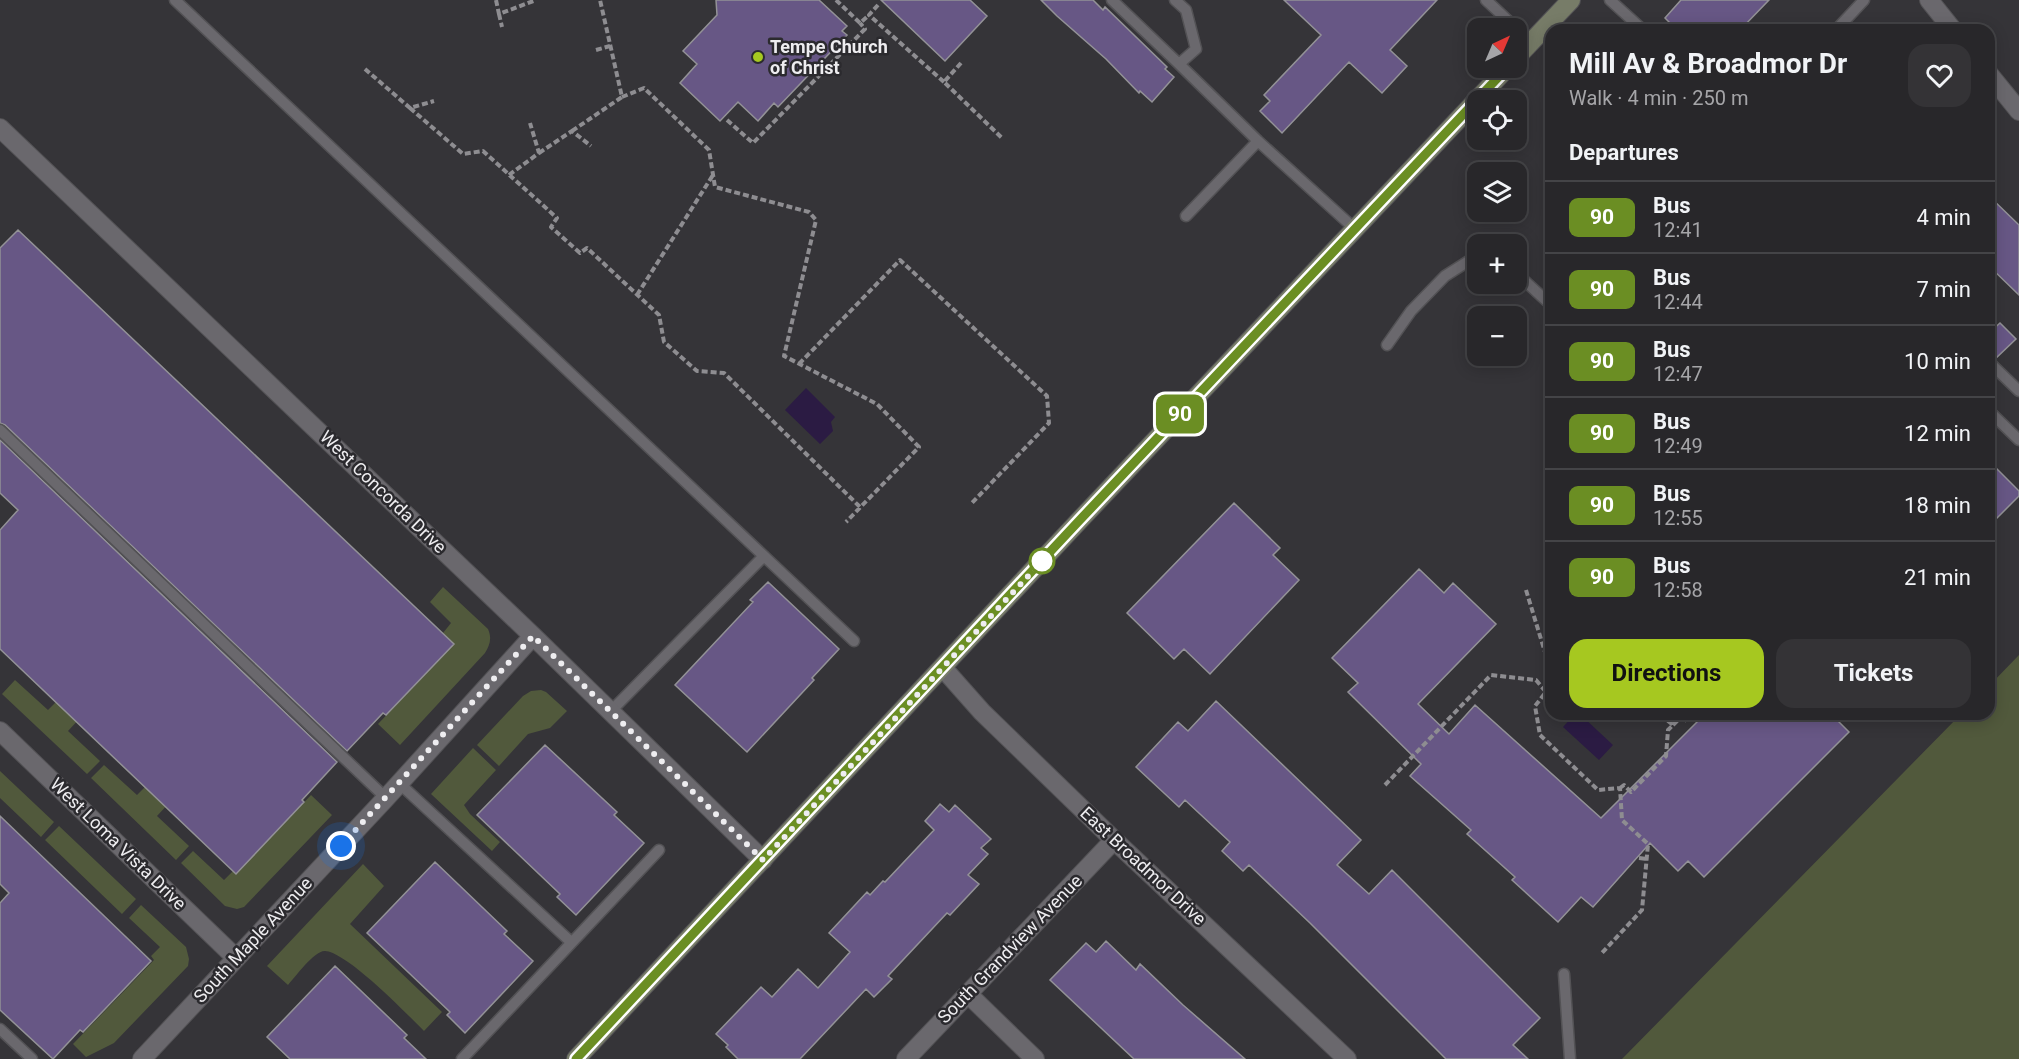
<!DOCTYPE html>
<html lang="en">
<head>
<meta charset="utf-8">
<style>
	body { margin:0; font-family:Roboto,sans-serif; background:#343336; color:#f1f3f6; height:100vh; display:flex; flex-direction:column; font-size:22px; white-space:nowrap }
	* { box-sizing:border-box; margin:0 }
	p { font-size:20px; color:#a5a5a8 }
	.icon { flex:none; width:33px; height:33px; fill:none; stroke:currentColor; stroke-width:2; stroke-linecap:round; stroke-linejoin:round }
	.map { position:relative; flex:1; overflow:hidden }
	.side { position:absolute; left:1545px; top:24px; width:450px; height:696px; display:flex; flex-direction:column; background:#28272a; border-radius:18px; box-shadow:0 3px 15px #0003,0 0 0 2px #444447 }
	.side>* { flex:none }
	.badge { padding:0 12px; border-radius:9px; font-size:21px; line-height:39px }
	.needle { width:39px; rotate:44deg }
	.fabs { position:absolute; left:1467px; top:18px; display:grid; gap:12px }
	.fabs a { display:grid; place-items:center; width:60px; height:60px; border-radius:12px; background:#28272a; box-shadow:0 3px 15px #0003,0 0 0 2px #444447; font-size:30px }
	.you { position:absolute; width:30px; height:30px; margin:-15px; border:4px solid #fff; border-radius:50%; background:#1a73e8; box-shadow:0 0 0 9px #1a73e833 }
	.map>.badge { position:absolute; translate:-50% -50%; box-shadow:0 0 0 3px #fff }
	h2 { padding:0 24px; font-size:22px; line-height:54px }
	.round { display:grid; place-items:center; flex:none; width:63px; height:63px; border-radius:18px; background:#343336 }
	.headline { display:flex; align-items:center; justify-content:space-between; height:102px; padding:0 24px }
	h1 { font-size:28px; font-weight:700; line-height:45px }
	.cta { display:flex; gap:12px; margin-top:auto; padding:12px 24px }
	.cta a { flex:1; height:69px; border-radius:18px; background:#a6c820; color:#111; font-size:24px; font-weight:700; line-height:69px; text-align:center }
	.cta a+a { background:#343336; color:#f1f3f6 }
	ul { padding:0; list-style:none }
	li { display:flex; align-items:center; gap:18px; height:72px; padding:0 24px; border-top:2px solid #444447 }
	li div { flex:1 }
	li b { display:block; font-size:22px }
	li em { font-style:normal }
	li .badge { min-width:66px; font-weight:700; text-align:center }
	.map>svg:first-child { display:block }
	.green { fill:#51593c }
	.water { fill:#2b1b43 }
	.building { fill:#675785; stroke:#939297; stroke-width:1.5 }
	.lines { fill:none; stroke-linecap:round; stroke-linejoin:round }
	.lane-casing { stroke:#535255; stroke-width:13 }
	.street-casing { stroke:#535255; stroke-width:20 }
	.secondary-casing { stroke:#535255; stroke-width:20 }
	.path { stroke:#8e8d91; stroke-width:4; stroke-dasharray:6 3; stroke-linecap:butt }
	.lane { stroke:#6a686d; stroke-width:10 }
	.street { stroke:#6a686d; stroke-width:18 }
	.secondary { stroke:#777c68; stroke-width:18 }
	.line-casing { stroke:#fff; stroke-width:14 }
	.line { stroke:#6b8e23; stroke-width:9 }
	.walk { stroke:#eeedf0; stroke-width:6; stroke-dasharray:0 10.8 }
	.poi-dot { fill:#a6c820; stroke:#2b2a2e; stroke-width:2 }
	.stop-dot { fill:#fff; stroke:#6b8e23; stroke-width:3 }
	.labels { text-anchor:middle; stroke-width:5; stroke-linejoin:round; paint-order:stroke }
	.poi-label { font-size:18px; font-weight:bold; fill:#eeedf0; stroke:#2b2a2e; text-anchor:start }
	.street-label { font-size:18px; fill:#eeedf0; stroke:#2b2a2e }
</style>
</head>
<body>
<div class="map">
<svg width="2019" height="1059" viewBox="0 0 2019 1059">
	<rect width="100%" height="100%" fill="#353438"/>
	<path class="green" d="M443 587 488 629C492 638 490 645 485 653L400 745 378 724 454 644 443 633 451 623 430 602Z
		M150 643 68 731 100 761 87 774 2 694 15 680 48 710 56 702 58 703Z
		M2019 655V1059H1622L1961 714H1989V686Z
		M541 690 546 692 567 711 550 728 528 734 499 766 477 745 523 696 531 691Z
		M239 728 157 816 189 846 176 860 91 778 104 765 137 795 145 787 146 788Z
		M473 748 496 770 464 805 470 814 500 842 492 851 431 794Z
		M0 771 54 822 41 837 0 798Z
		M311 795 332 815 244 907 237 909 225 906 181 863 193 851 224 880 233 871 236 874Z
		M59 826 136 899 122 914 45 840Z
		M363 864 384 886 350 924 442 1012 424 1031C407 1014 347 952 325 951 315 950 295 977 288 985L267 966Z
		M141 905 186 947 189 959 188 966 114 1043 86 1057 73 1044 154 960 151 956 160 947 129 918Z"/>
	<path class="water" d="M806 388 835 417 831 422 833 431 820 444 785 410Z
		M1575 714H1586L1583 717 1613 745 1599 760 1563 727Z"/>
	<path class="building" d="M716 0H819L847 26 842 31 847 35 778 107 774 103 758 121 738 102 720 121 680 83 697 64 683 51 717 15Z
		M881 0H970L987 16 945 61Z
		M1041 0H1093L1103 10 1105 7 1167 67 1165 69 1174 77 1152 102 1140 91 1139 93 1106 59 1057 16Z
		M1284 0H1437L1390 50 1407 66 1382 93 1349 62 1282 133 1260 111 1270 101 1264 95 1321 35Z
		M1681 0H1769L1740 30H1677L1665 18Z
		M1989 196 2019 225V295L1989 266Z
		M18 230 454 644 386 715 383 713 347 751 5 425 0 423V248Z
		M2000 323 2016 339 1996 358 1989 355V333Z
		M0 440 337 762 302 800 304 802 236 874 0 649V530L18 510 0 493Z
		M1989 461 2019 491V496L1989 526Z
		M1234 503 1280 548 1273 555 1299 580 1210 674 1184 649 1174 659 1127 613Z
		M1419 569 1444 593 1453 583 1496 624 1418 704 1449 734 1475 705 1601 818 1705 714H1831L1849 732 1704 877 1688 861 1678 871 1650 843 1593 907 1581 897 1558 922 1512 880 1515 877 1467 834 1471 830 1410 776 1421 764 1348 692 1358 683 1332 658Z
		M768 582 839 649 812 678 814 680 747 752 675 685 753 602 750 600Z
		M1216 701 1361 840 1337 865 1369 894 1392 870 1540 1018 1513 1045 1528 1059H1446L1310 923 1249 865 1243 871 1222 851 1230 842 1185 800 1179 807 1136 767 1178 722 1188 731Z
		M545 745 617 812 614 815 644 843 576 915 557 897 560 894 477 815Z
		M940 804 949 812 955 805 991 839 981 848 988 854 968 875 979 884 950 915 947 913 888 976 892 979 874 997 866 989 800 1059H738L726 1047 728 1045 716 1034 761 987 772 997 798 969 818 988 850 952 829 933 867 892 870 895 883 881 885 882 934 830 925 821Z
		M0 816 151 961 83 1032 80 1030 53 1059 0 1010V903L9 893 0 884Z
		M435 862 507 931 504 934 533 961 465 1033 447 1015 450 1012 367 933Z
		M1106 941 1136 970 1140 964 1183 1005 1245 1059H1134L1050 980 1086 943 1096 952Z
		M335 966 407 1035 404 1038 426 1059H290L267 1037Z"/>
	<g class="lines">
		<g class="lane-casing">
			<path id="lane" d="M175 0 854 641
				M1112 0 1179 64 1196 49 1186 10 1175 0
				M1486 0 1531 42
				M1610 0 1643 30
				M1836 30 1864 0
				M1179 64 1258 141 1355 229
				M1186 216 1258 141
				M1516 273 1551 305
				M1387 345 1411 311 1445 276 1478 255
				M1989 362 2019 391
				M1989 411 2019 440
				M0 430 386 798
				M611 711 764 556
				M399 783 571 942
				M1564 974 1570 1059
				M0 1029 32 1059
				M462 1059 659 850"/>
		</g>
		<g class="street-casing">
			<path id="street" d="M1929 0 1953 30
				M1989 74 2019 111
				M0 128 533 636 763 860
				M943 668 982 712 1114 840 1347 1059
				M0 731 236 958
				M968 994 1035 1059
				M142 1059 386 798 533 636
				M906 1059 1114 840"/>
		</g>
		<g class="secondary-casing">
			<path id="secondary" d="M1516 58 1571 0
				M576 1059 1077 523 1507 68"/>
		</g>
		<path class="path" d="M496 0 499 14 536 0
			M836 0 860 23 869 15
			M878 5 869 15 944 82
			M499 14 502 27
			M596 50 610 46
			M961 63 944 82 1002 138
			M365 69 410 108 434 101
			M622 97 644 88 709 150 715 187 809 212 816 220 784 356 877 404 919 447 846 522
			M410 108 463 154 483 151 557 218 551 227 580 253 587 248 659 315 664 342 697 371 724 373 860 507
			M727 120 753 143 865 29 860 23
			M572 131 622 97 600 0
			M539 153 572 131 591 146
			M509 175 539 153 530 123
			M637 295 713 175
			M799 364 900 260 1047 396 1049 423 971 504
			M1526 590 1548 662 1551 666
			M1673 725 1682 716 1687 721
			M1385 785 1491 675 1536 680 1546 692 1535 706 1540 735 1598 790 1620 788 1622 820 1648 844 1642 910 1601 954
			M1620 788 1624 785 1631 792 1666 756 1668 730 1673 725 1663 717
			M1639 858 1647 859"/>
		<use href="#lane" class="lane"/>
		<use href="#street" class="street"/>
		<use href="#secondary" class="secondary"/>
	</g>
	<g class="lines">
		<g class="line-casing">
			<path id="line" d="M576 1059 1077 523 1507 68"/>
		</g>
		<use href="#line" class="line"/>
		<path class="walk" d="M341 846 533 636 763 860 1046 557 1042 561"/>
	</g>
	<circle class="poi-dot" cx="758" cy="57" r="6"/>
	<circle class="stop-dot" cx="1042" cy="561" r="12"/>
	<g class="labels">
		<g class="poi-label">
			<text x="770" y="53">Tempe Church<tspan x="770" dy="21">of Christ</tspan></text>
		</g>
		<g class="street-label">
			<text transform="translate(383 492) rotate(44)" y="6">West Concorda Drive</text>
			<text transform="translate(118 844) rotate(44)" y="6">West Loma Vista Drive</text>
			<text transform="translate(1143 866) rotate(43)" y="6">East Broadmor Drive</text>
			<text transform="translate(253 940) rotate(-47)" y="6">South Maple Avenue</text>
			<text transform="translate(1010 949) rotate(-46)" y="6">South Grandview Avenue</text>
		</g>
	</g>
</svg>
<div class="fabs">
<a><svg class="needle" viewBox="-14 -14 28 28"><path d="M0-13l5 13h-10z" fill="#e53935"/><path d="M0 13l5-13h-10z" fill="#a5a5a8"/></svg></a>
<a><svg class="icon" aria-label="locate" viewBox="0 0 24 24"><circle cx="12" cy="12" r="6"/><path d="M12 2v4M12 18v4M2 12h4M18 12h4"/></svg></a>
<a><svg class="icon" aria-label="layers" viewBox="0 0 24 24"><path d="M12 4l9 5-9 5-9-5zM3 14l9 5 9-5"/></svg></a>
<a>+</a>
<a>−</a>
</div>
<div class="you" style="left:341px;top:846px"></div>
<b class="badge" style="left:1180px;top:414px;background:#6b8e23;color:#fff">90</b>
<section class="side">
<div class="headline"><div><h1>Mill Av &amp; Broadmor Dr</h1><p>Walk · 4 min · 250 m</p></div><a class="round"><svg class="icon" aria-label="heart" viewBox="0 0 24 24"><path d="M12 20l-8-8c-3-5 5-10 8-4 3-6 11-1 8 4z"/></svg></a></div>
<h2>Departures</h2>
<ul>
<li><span class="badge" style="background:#6b8e23;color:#fff">90</span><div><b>Bus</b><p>12:41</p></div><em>4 min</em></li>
<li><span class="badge" style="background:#6b8e23;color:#fff">90</span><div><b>Bus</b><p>12:44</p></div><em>7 min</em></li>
<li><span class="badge" style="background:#6b8e23;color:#fff">90</span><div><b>Bus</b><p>12:47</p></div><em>10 min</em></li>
<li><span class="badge" style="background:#6b8e23;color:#fff">90</span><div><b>Bus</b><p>12:49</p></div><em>12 min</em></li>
<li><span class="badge" style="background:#6b8e23;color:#fff">90</span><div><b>Bus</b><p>12:55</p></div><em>18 min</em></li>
<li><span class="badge" style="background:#6b8e23;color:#fff">90</span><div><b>Bus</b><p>12:58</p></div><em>21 min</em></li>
</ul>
<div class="cta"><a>Directions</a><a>Tickets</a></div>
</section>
</div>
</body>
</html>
